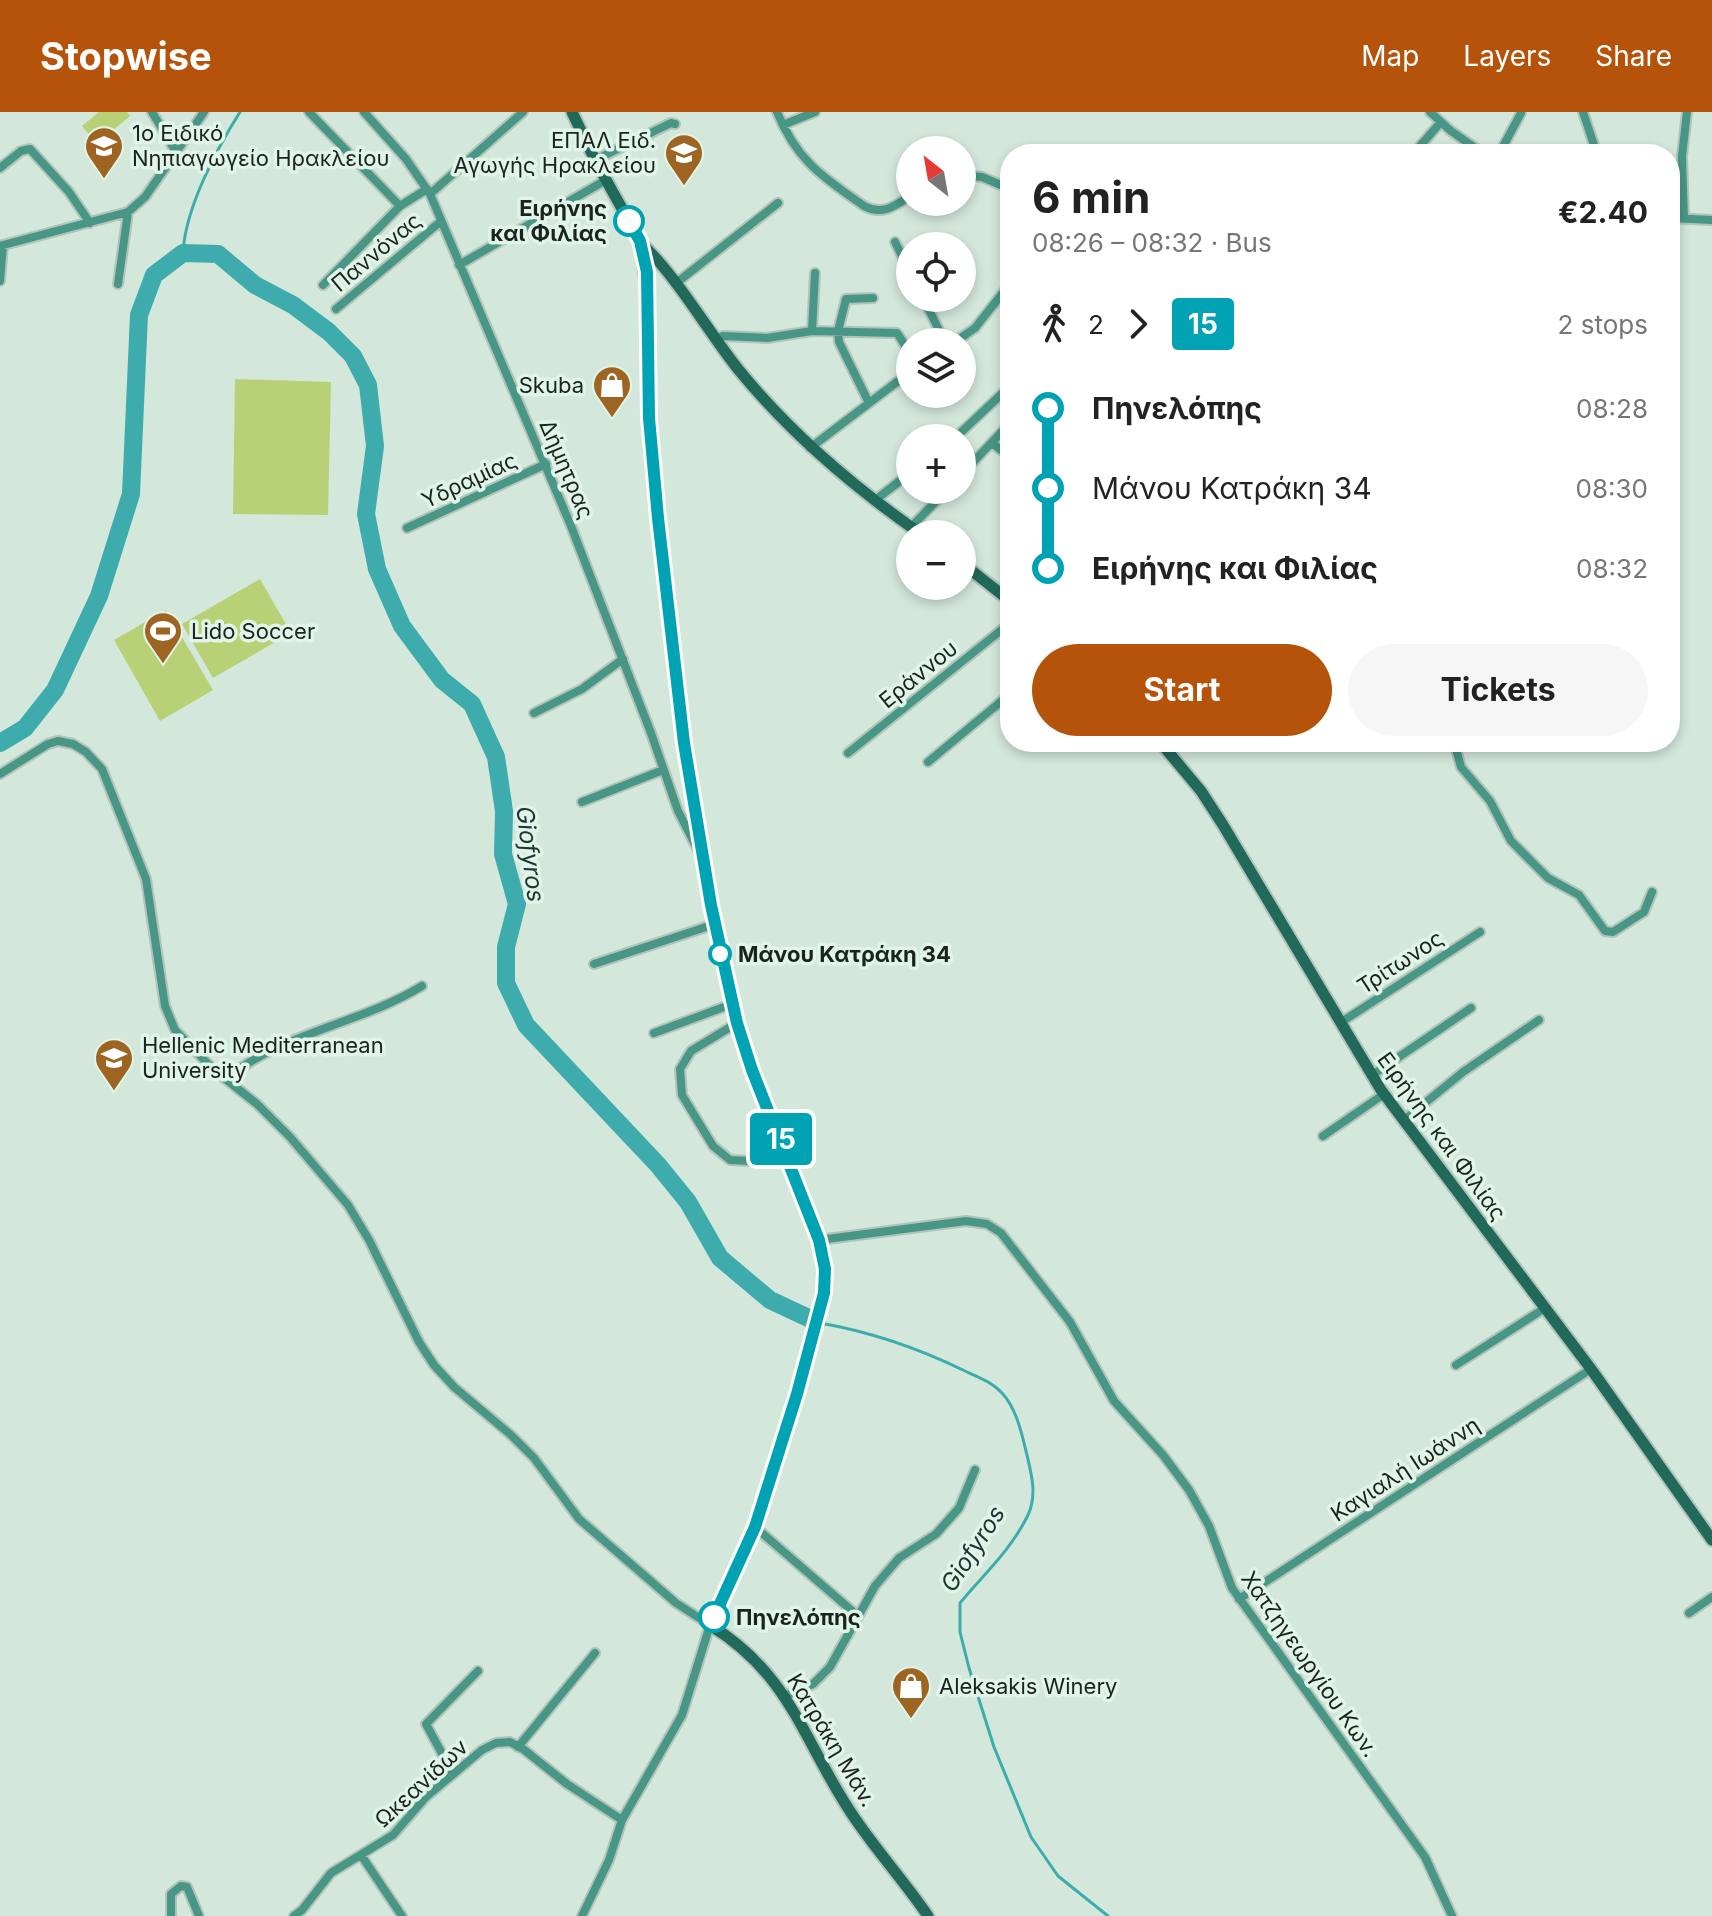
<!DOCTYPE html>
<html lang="en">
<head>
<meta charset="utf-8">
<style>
	body { margin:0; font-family:Inter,sans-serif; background:#f6f6f6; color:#222; height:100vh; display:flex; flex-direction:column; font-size:30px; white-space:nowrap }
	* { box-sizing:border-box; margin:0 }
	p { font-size:26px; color:#767676 }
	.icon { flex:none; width:44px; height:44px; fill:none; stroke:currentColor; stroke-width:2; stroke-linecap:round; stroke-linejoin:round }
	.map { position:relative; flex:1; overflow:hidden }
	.sheet { position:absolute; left:1000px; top:32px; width:680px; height:608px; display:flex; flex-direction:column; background:#fff; border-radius:32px; box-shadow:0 4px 12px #0003 }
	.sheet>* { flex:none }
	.badge { padding:0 16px; border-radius:6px; font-size:28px; line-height:52px }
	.needle { width:52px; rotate:329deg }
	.buttons { position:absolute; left:896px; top:24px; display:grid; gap:16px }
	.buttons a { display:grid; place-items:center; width:80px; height:80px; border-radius:50%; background:#fff; box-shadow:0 4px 12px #0003; font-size:40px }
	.map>.badge { position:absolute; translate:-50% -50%; box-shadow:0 0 0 4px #fff }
	.legs { display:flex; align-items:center; gap:12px; height:88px; padding:0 32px; font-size:26px }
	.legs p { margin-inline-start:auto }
	.summary { display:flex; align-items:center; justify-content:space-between; height:136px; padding:0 32px }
	h1 { font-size:44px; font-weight:700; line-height:60px }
	.button { display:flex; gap:16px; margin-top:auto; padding:16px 32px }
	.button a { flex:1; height:92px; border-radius:48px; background:#b45309; color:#fff; font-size:32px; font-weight:700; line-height:92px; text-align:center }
	.button a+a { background:#f6f6f6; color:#222 }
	ul { padding:0 32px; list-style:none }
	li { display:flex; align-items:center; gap:28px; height:80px; font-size:30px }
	li i { display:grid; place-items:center; width:12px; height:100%; margin:0 10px; background:currentColor }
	li i::after { content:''; width:20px; height:20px; margin:-10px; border:6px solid; border-radius:50%; background:#fff }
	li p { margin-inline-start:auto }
	li:first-child i { background:linear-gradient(#0000 50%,currentColor 0) }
	li:last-child i { background:linear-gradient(currentColor 50%,#0000 0) }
	header { display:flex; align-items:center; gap:48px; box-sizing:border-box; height:112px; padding:0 40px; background:#b45309; color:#fff }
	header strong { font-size:38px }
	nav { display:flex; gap:44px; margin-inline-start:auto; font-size:28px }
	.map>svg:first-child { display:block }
	.green { fill:#b8d176 }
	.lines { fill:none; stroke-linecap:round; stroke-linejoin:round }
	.stream { stroke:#3eacad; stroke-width:3 }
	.river { stroke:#3eacad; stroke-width:18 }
	.street-casing { stroke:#b2c4b9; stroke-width:12 }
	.secondary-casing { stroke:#b2c4b9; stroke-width:15 }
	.street { stroke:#489786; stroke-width:8 }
	.secondary { stroke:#21695b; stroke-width:11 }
	.line-1-casing { stroke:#fff; stroke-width:18 }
	.line-1 { stroke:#00a3b4; stroke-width:12 }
	.stop-1-dot { fill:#fff; stroke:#00a3b4; stroke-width:4 }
	.labels { text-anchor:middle; stroke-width:7; stroke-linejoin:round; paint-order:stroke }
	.poi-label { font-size:22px; fill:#1b231e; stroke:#e0f5e8; text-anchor:start }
	.stop-label { font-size:22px; font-weight:bold; fill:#1b231e; stroke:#e0f5e8; text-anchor:start }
	.street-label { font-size:22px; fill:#1b231e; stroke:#e0f5e8 }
	.water-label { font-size:24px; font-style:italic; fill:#1b3434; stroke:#e0f5e8 }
</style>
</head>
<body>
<header>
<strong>Stopwise</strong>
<nav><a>Map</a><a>Layers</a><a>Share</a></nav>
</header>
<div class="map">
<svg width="1712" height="1804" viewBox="0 0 1712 1804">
	<rect width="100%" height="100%" fill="#d3e7db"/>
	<path class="green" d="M99 0H127L130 4 97 32 82 14Z
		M235 267 331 270 328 403 233 402Z
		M260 467 291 521 213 566 182 512Z
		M166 498 213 578 160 609 114 528Z"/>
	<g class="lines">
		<path class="stream" d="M183 141C185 97 216 38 240 0
			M820 1211C872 1220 918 1236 965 1259 978 1265 992 1270 1002 1281 1017 1297 1022 1323 1027 1343 1032 1364 1037 1384 1028 1403 1011 1438 984 1462 960 1491V1520L969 1556 994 1635 1031 1725 1058 1764 1108 1804"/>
		<path class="river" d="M0 631 25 616 55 578 99 484 131 382 139 203 154 163 183 141 218 142 255 173 293 193 329 220 353 244 368 273 375 334 366 402 377 457 402 514 442 568 472 592 496 645 504 699 503 742 517 792 506 835V871L526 913 658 1053 688 1090 720 1146 770 1188 817 1210"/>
		<g class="street-casing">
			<path id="street" d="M152 0 176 40
				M309 0 400 94
				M364 0 406 47 430 82 571 414 651 621 678 699 700 742
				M777 0C797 49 823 65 864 94 882 104 895 94 910 84
				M1430 0 1451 19 1484 42
				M1583 0 1597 42
				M783 13 815 0
				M1413 42 1441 10
				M1499 42 1521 1
				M595 48 671 11 675 12
				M0 56 21 39 30 37 69 80 90 111
				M962 63 982 65 1010 77
				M430 82 523 0
				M1670 106 1712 108
				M1684 107 1682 44 1687 0
				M895 130 910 160
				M0 134 128 100 145 85 204 0
				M459 153 606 68
				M0 169 3 133
				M118 172 128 100
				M675 172 778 91
				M323 173 400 94 427 77
				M923 186 945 230
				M336 197 440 110
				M812 219 815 161
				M715 227 723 224 767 226 812 219 897 221 910 241
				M955 230 975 216 1005 178
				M869 291 839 230 838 219 846 187 873 186
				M955 326 1010 274
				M992 331 1010 345
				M810 336 910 260
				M962 362 1010 311
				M874 389 910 361
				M911 415 947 378
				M407 416 546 352
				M534 601 582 577 623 547
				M1454 630 1461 655 1490 689 1511 729 1548 766 1579 783 1605 819 1613 820 1644 800 1652 780
				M848 641 1010 511
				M928 650 1010 582
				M0 662 48 632 58 629 73 632 86 640 102 657 146 767 165 894 175 918 213 957 257 992 290 1025 348 1093 369 1128 419 1230 434 1253 454 1275 511 1323 534 1346 579 1407 676 1491 710 1513 682 1603 622 1708 609 1748 582 1804
				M582 690 663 658
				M594 852 715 812
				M737 911 691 939 680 957 682 983 713 1034 730 1048 750 1049 788 1045
				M1340 911 1480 820
				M654 921 732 892
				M1371 964 1471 896
				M226 967C283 920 360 912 422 874
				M1403 1009 1463 960 1539 908
				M1323 1024 1384 982
				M819 1128 966 1109 987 1112 1001 1121 1070 1210 1114 1289 1163 1343 1189 1378 1209 1414 1232 1476 1425 1745 1452 1804
				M1456 1253 1545 1196
				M755 1415 858 1504
				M1239 1487 1591 1257
				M1689 1501 1712 1485
				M785 1584 813 1572 830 1555 875 1474 899 1446 936 1422 959 1396 975 1358
				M518 1635 595 1541
				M453 1662 426 1612 478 1559
				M361 1743 402 1804
				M171 1804V1782L181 1774 187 1775 199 1804
				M294 1804 302 1798 331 1761 393 1723 426 1685 482 1638 496 1631 510 1630 523 1637 567 1672 622 1708"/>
		</g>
		<g class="secondary-casing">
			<path id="secondary" d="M572 0 595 48 640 129 648 183 649 306 653 359 684 631 703 746 725 864 737 911 752 958 819 1128 825 1157 824 1181 797 1282 755 1415 710 1513C789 1562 801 1623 848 1696 872 1734 903 1767 928 1804
				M640 130C676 163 707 218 738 257 791 322 852 374 921 422
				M962 451 1010 489
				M1160 630 1201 679 1223 713 1381 978 1591 1257 1712 1428"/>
		</g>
		<use href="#street" class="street"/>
		<use href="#secondary" class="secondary"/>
	</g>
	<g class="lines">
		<g class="line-1-casing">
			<path id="line-1" d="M629 109 640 129 647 160 649 306 658 406 684 631 711 793 737 911 752 958 819 1128 825 1157 824 1181 797 1282 755 1415 714 1505"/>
		</g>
		<use href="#line-1" class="line-1"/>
	</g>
	<defs>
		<g id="school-pin" transform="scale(2)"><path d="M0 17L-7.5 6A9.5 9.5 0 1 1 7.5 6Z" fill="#9d6521" stroke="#e0f5e8"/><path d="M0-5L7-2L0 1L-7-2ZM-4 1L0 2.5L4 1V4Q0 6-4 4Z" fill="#fff"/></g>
		<g id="shop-pin" transform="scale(2)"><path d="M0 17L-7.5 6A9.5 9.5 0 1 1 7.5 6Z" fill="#9d6521" stroke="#e0f5e8"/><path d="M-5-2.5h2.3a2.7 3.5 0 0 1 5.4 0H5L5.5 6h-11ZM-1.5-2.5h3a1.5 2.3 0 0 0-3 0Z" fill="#fff"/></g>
		<g id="stadium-pin" transform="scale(2)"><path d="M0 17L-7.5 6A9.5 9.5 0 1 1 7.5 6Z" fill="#9d6521" stroke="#e0f5e8"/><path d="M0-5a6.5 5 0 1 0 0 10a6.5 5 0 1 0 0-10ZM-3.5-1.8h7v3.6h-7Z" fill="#fff"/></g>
		<g id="university-pin" transform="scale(2)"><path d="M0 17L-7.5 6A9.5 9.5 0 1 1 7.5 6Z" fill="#9d6521" stroke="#e0f5e8"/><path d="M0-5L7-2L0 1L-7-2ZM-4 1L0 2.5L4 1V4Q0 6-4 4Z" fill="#fff"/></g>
	</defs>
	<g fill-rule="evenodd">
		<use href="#school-pin" x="104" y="34"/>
		<use href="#school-pin" x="684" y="41"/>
		<use href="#shop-pin" x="612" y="273"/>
		<use href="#stadium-pin" x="163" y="519"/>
		<use href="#university-pin" x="114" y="946"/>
		<use href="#shop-pin" x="911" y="1574"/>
	</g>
	<g class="stop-1-dot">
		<circle cx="629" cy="109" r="14"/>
		<circle cx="720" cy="842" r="10"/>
		<circle cx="714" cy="1505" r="14"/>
	</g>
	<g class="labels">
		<g class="poi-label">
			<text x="132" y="29">1ο Ειδικό<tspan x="132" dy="25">Νηπιαγωγείο Ηρακλείου</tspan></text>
			<text x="656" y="36" text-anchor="end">ΕΠΑΛ Ειδ.<tspan x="656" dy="25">Αγωγής Ηρακλείου</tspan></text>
			<text x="584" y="281" text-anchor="end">Skuba</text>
			<text x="191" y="527">Lido Soccer</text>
			<text x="142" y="941">Hellenic Mediterranean<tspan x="142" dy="25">University</tspan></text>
			<text x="939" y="1582">Aleksakis Winery</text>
		</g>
		<g class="stop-label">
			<text x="607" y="104" text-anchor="end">Ειρήνης<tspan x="607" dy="25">και Φιλίας</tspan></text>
			<text x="738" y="850">Μάνου Κατράκη 34</text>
			<text x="736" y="1513">Πηνελόπης</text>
		</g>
		<g class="street-label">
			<text transform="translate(376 140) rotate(-40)" y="8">Παννόνας</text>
			<text transform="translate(567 357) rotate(67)" y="8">Δήμητρας</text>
			<text transform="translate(469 368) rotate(-25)" y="8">Υδραμίας</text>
			<text transform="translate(918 562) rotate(-39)" y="8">Εράννου</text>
			<text transform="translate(1400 850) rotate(-33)" y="8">Τρίτωνος</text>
			<text transform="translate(1442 1024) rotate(54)" y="8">Ειρήνης και Φιλίας</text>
			<text transform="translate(1405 1357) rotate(-33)" y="8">Καγιαλή Ιωάννη</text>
			<text transform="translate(1310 1552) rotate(55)" y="8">Χατζηγεωργίου Κων.</text>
			<text transform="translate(832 1628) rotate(59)" y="8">Κατράκη Μάν.</text>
			<text transform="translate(421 1671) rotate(-43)" y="8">Ωκεανίδων</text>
		</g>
		<g class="water-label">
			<text transform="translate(530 742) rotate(83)" y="8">Giofyros</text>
			<text transform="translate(973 1437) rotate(-57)" y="8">Giofyros</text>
		</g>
	</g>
</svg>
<div class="buttons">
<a><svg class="needle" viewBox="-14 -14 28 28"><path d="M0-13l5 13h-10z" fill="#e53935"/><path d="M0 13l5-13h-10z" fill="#767676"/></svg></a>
<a><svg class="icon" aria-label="locate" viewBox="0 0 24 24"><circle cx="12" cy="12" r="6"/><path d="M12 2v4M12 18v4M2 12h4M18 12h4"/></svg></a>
<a><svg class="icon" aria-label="layers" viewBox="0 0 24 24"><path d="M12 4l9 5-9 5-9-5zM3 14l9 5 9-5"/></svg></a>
<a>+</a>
<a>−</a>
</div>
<b class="badge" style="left:781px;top:1027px;background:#00a3b4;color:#fff">15</b>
<section class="sheet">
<div class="summary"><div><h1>6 min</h1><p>08:26 – 08:32 · Bus</p></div><b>€2.40</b></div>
<div class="legs"><svg class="icon" aria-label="walk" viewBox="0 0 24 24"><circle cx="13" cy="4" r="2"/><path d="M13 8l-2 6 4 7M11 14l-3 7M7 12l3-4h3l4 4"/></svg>2<svg class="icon" aria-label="forward" viewBox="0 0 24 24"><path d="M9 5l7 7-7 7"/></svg><b class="badge" style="background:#00a3b4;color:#fff">15</b><p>2 stops</p></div>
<ul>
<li><i style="color:#00a3b4"></i><b>Πηνελόπης</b><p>08:28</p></li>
<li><i style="color:#00a3b4"></i><span>Μάνου Κατράκη 34</span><p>08:30</p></li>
<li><i style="color:#00a3b4"></i><b>Ειρήνης και Φιλίας</b><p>08:32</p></li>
</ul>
<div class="button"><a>Start</a><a>Tickets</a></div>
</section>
</div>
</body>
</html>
